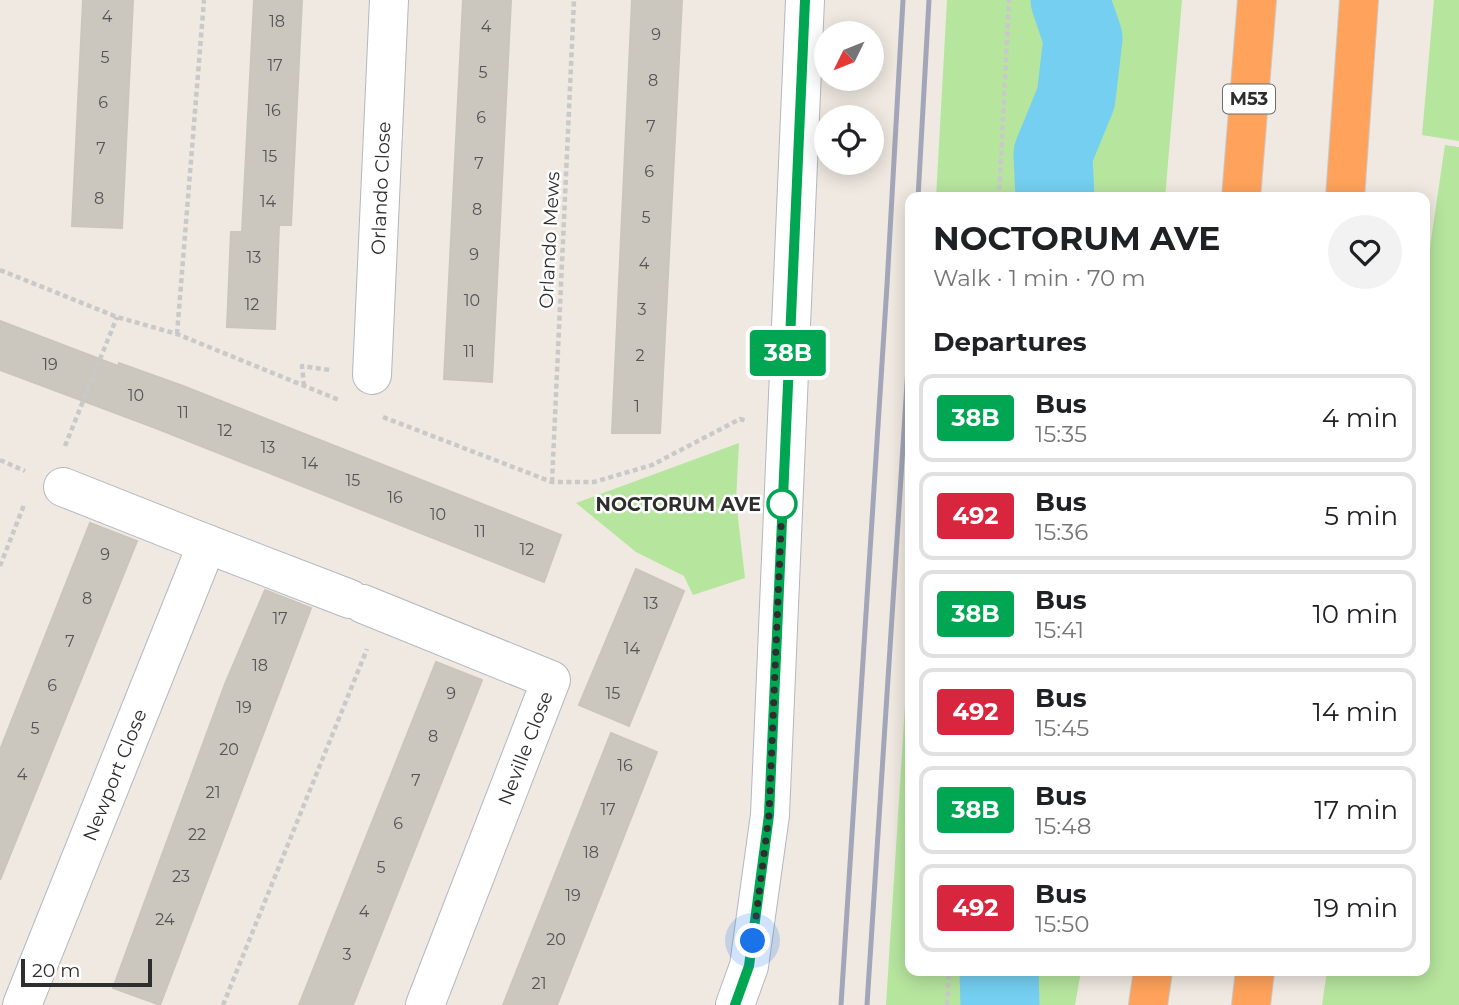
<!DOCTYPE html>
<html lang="en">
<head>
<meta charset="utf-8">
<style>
	body { margin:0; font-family:Montserrat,sans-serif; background:#f2f2f2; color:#202124; height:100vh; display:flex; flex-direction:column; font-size:26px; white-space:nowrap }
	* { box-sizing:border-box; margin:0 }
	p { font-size:23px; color:#757577 }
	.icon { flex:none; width:38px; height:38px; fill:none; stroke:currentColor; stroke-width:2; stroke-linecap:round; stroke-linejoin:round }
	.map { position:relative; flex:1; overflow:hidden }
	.panel { position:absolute; left:905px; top:192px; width:525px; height:784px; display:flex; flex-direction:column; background:#fff; border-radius:14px; box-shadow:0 4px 18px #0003 }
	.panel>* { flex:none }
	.badge { padding:0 14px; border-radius:5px; font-size:24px; line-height:46px }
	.needle { width:46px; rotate:227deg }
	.fabs { position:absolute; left:814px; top:21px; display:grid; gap:14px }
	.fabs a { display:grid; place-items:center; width:70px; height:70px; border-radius:50%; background:#fff; box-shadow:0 4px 18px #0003; font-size:35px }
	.scale { position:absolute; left:21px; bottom:18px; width:131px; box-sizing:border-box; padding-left:7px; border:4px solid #2e2e2e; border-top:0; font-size:19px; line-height:24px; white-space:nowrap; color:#2e2e2e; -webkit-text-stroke:5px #fff; paint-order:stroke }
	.you { position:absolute; width:35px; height:35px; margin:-18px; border:5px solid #fff; border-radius:50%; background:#1a73e8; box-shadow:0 0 0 10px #1a73e833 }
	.map>.badge { position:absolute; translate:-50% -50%; box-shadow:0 0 0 4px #fff }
	h2 { padding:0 28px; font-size:26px; line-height:63px }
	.round { display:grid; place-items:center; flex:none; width:74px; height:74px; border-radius:37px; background:#f2f2f2 }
	.head { display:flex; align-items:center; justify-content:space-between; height:119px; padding:0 28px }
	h1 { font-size:33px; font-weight:700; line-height:52px }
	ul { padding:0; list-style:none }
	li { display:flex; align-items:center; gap:21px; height:88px; margin:0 14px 10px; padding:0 14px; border:4px solid #e0e0e0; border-radius:14px }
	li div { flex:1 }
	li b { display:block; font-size:26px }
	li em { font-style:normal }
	li .badge { min-width:77px; font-weight:700; text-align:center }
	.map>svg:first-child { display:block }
	.green { fill:#b6e59e }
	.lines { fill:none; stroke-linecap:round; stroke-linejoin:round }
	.river { stroke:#75cff0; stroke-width:79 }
	.building { fill:#cbc7bf; stroke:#cbc5ba; stroke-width:2 }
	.street-casing { stroke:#b4b7c1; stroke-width:40 }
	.secondary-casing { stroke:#b4b7c1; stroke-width:40 }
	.highway-casing { stroke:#c9c9c9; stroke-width:40 }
	.path { stroke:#c9c9c9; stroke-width:4.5; stroke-dasharray:5 3.5; stroke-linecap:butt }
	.street { stroke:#fff; stroke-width:38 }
	.secondary { stroke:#fff; stroke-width:38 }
	.highway { stroke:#ffa35c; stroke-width:38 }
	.rail { stroke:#a3a6b8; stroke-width:5 }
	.line-casing { stroke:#fff; stroke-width:16 }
	.line { stroke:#00a651; stroke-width:10 }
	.walk { stroke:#2e2e2e; stroke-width:7; stroke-dasharray:0 12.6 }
	.stop-dot { fill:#fff; stroke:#00a651; stroke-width:3.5 }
	.labels { text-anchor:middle; stroke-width:5; stroke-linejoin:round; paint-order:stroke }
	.number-label { font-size:16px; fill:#555452 }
	.shield { fill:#fff; stroke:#6d6d6d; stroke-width:2 }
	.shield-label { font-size:18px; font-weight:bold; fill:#2e2e2e }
	.street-label { font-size:19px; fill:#2e2e2e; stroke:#fff }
	.stop-label { font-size:19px; font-weight:bold; fill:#2e2e2e; stroke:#fff; text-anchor:end }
</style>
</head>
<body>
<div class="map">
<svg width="1459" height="1005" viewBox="0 0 1459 1005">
	<rect width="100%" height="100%" fill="#efe9e1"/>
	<path class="green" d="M947 0H1182L1165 198H936Z
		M1434 0H1459V141L1422 135Z
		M1445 145 1459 147V1005H1322L1327 971H1424V287Z
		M739 443 736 501 745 578 693 595 684 576 636 552 576 503Z
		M910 626V971H1081L1075 1005H886Z"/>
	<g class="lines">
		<path class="river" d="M1055 198 1053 154 1076 98 1083 38 1070 0
			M999 971 1000 1005"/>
	</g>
	<path class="building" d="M83 0H133L122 228 72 226Z
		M254 0H302L291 225H279L275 329 227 327 231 232H242Z
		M463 0H511L492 382 444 379Z
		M632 0H682L660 433H612Z
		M0 321 118 366 119 363 183 386 561 535 544 582 153 427 0 370Z
		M90 523 137 541 0 880V750Z
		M636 569 684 591 629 726 579 705Z
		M265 590 311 608 160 1005 113 988 225 684Z
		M436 662 482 680 386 922 353 1005H299Z
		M611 733 657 752 613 864 557 1005H503Z"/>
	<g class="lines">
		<g class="street-casing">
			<g id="street">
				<path id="s1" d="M372 375 389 0"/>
				<path d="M207 544 350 599"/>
				<path d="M363 604 551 680 425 1005"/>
				<path id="s2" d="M22 1005 207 544 63 487"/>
			</g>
		</g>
		<g class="secondary-casing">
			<path id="secondary" d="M735 1005 749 966 770 815 805 0"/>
		</g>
		<g class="highway-casing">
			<path id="highway" d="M1241 198 1257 0
				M1345 198 1359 0
				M1148 1005 1153 971
				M1251 1005 1255 971"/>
		</g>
		<path class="path" d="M999 198 1009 0
			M0 270 117 317 177 334 339 400
			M177 334 204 0
			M304 386 302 366 330 370
			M383 417 552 482H594L652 465 740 419 747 421
			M65 446 117 317
			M0 460 25 471
			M552 482 574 0
			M0 566 24 505
			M223 1005 367 649
			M947 1005 949 971"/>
		<use href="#street" class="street"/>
		<use href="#secondary" class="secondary"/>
		<use href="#highway" class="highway"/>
		<path class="rail" d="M918 198 929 0
			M841 1005 887 285 903 0
			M867 1005 910 337"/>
	</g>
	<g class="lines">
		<g class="line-casing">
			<path id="line" d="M735 1005 749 966 769 815 805 0"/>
		</g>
		<use href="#line" class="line"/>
		<path class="walk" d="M753 941 769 815 782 504"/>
	</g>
	<circle class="stop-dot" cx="782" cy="504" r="14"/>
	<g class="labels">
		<g class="number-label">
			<text x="107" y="22">4</text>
			<text x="277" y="27">18</text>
			<text x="486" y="32">4</text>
			<text x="656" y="40">9</text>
			<text x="105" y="63">5</text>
			<text x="275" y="71">17</text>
			<text x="483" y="78">5</text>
			<text x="653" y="86">8</text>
			<text x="103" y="108">6</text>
			<text x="273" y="116">16</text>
			<text x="481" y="123">6</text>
			<text x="651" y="132">7</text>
			<text x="101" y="154">7</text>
			<text x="270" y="162">15</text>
			<text x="479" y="169">7</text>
			<text x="649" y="177">6</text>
			<text x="99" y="204">8</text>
			<text x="268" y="207">14</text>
			<text x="477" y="215">8</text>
			<text x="646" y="223">5</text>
			<text x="474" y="260">9</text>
			<text x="254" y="263">13</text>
			<text x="644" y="269">4</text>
			<text x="472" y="306">10</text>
			<text x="252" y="310">12</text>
			<text x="642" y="315">3</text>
			<text x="469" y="357">11</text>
			<text x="640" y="361">2</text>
			<text x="50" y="370">19</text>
			<text x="136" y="401">10</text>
			<text x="637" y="412">1</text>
			<text x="183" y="418">11</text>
			<text x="225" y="436">12</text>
			<text x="268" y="453">13</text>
			<text x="310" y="469">14</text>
			<text x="353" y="486">15</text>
			<text x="395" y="503">16</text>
			<text x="438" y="520">10</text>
			<text x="480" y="537">11</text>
			<text x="527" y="555">12</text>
			<text x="105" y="560">9</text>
			<text x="87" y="604">8</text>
			<text x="651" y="609">13</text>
			<text x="280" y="624">17</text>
			<text x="70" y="647">7</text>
			<text x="632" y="654">14</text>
			<text x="260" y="671">18</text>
			<text x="52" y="691">6</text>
			<text x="451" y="699">9</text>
			<text x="613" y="699">15</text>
			<text x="244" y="713">19</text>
			<text x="35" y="734">5</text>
			<text x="433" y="742">8</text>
			<text x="229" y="755">20</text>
			<text x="625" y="771">16</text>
			<text x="22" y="780">4</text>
			<text x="416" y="786">7</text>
			<text x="213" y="798">21</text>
			<text x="608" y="815">17</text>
			<text x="398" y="829">6</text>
			<text x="197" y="840">22</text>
			<text x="591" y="858">18</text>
			<text x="381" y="873">5</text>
			<text x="181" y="882">23</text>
			<text x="573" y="901">19</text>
			<text x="364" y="917">4</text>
			<text x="165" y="925">24</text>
			<text x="556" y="945">20</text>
			<text x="347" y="960">3</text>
			<text x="539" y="989">21</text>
		</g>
		<rect class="shield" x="1223" y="84.5" width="52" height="29" rx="5"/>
		<g class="shield-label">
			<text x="1249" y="105">M53</text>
		</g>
		<g class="street-label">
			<text dy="7" stroke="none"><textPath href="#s1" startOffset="187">Orlando Close</textPath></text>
			<text transform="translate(549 240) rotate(-87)" y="7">Orlando Mews</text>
			<text transform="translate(525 748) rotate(-69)" y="7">Neville Close</text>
			<text dy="7" stroke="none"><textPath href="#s2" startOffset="248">Newport Close</textPath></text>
		</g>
		<g class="stop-label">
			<text x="761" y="511">NOCTORUM AVE</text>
		</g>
	</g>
</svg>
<div class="fabs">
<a><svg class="needle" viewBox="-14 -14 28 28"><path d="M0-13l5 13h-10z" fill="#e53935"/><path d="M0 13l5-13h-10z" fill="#757577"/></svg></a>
<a><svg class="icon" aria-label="locate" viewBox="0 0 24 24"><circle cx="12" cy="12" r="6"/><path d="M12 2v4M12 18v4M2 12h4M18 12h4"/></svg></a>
</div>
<div class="scale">20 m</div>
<div class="you" style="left:753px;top:941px"></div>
<b class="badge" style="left:788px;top:353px;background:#00a651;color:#fff">38B</b>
<section class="panel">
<div class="head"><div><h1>NOCTORUM AVE</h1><p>Walk · 1 min · 70 m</p></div><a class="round"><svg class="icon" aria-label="heart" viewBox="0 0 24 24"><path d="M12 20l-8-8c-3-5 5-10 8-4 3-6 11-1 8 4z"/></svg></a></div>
<h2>Departures</h2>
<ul>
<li><span class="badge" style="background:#00a651;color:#fff">38B</span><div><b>Bus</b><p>15:35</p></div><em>4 min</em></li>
<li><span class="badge" style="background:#d7263d;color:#fff">492</span><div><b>Bus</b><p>15:36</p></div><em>5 min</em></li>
<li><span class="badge" style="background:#00a651;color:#fff">38B</span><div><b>Bus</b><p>15:41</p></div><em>10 min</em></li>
<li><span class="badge" style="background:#d7263d;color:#fff">492</span><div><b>Bus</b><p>15:45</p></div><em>14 min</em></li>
<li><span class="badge" style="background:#00a651;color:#fff">38B</span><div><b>Bus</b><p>15:48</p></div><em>17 min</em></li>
<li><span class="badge" style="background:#d7263d;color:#fff">492</span><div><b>Bus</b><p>15:50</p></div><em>19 min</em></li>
</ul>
</section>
</div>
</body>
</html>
